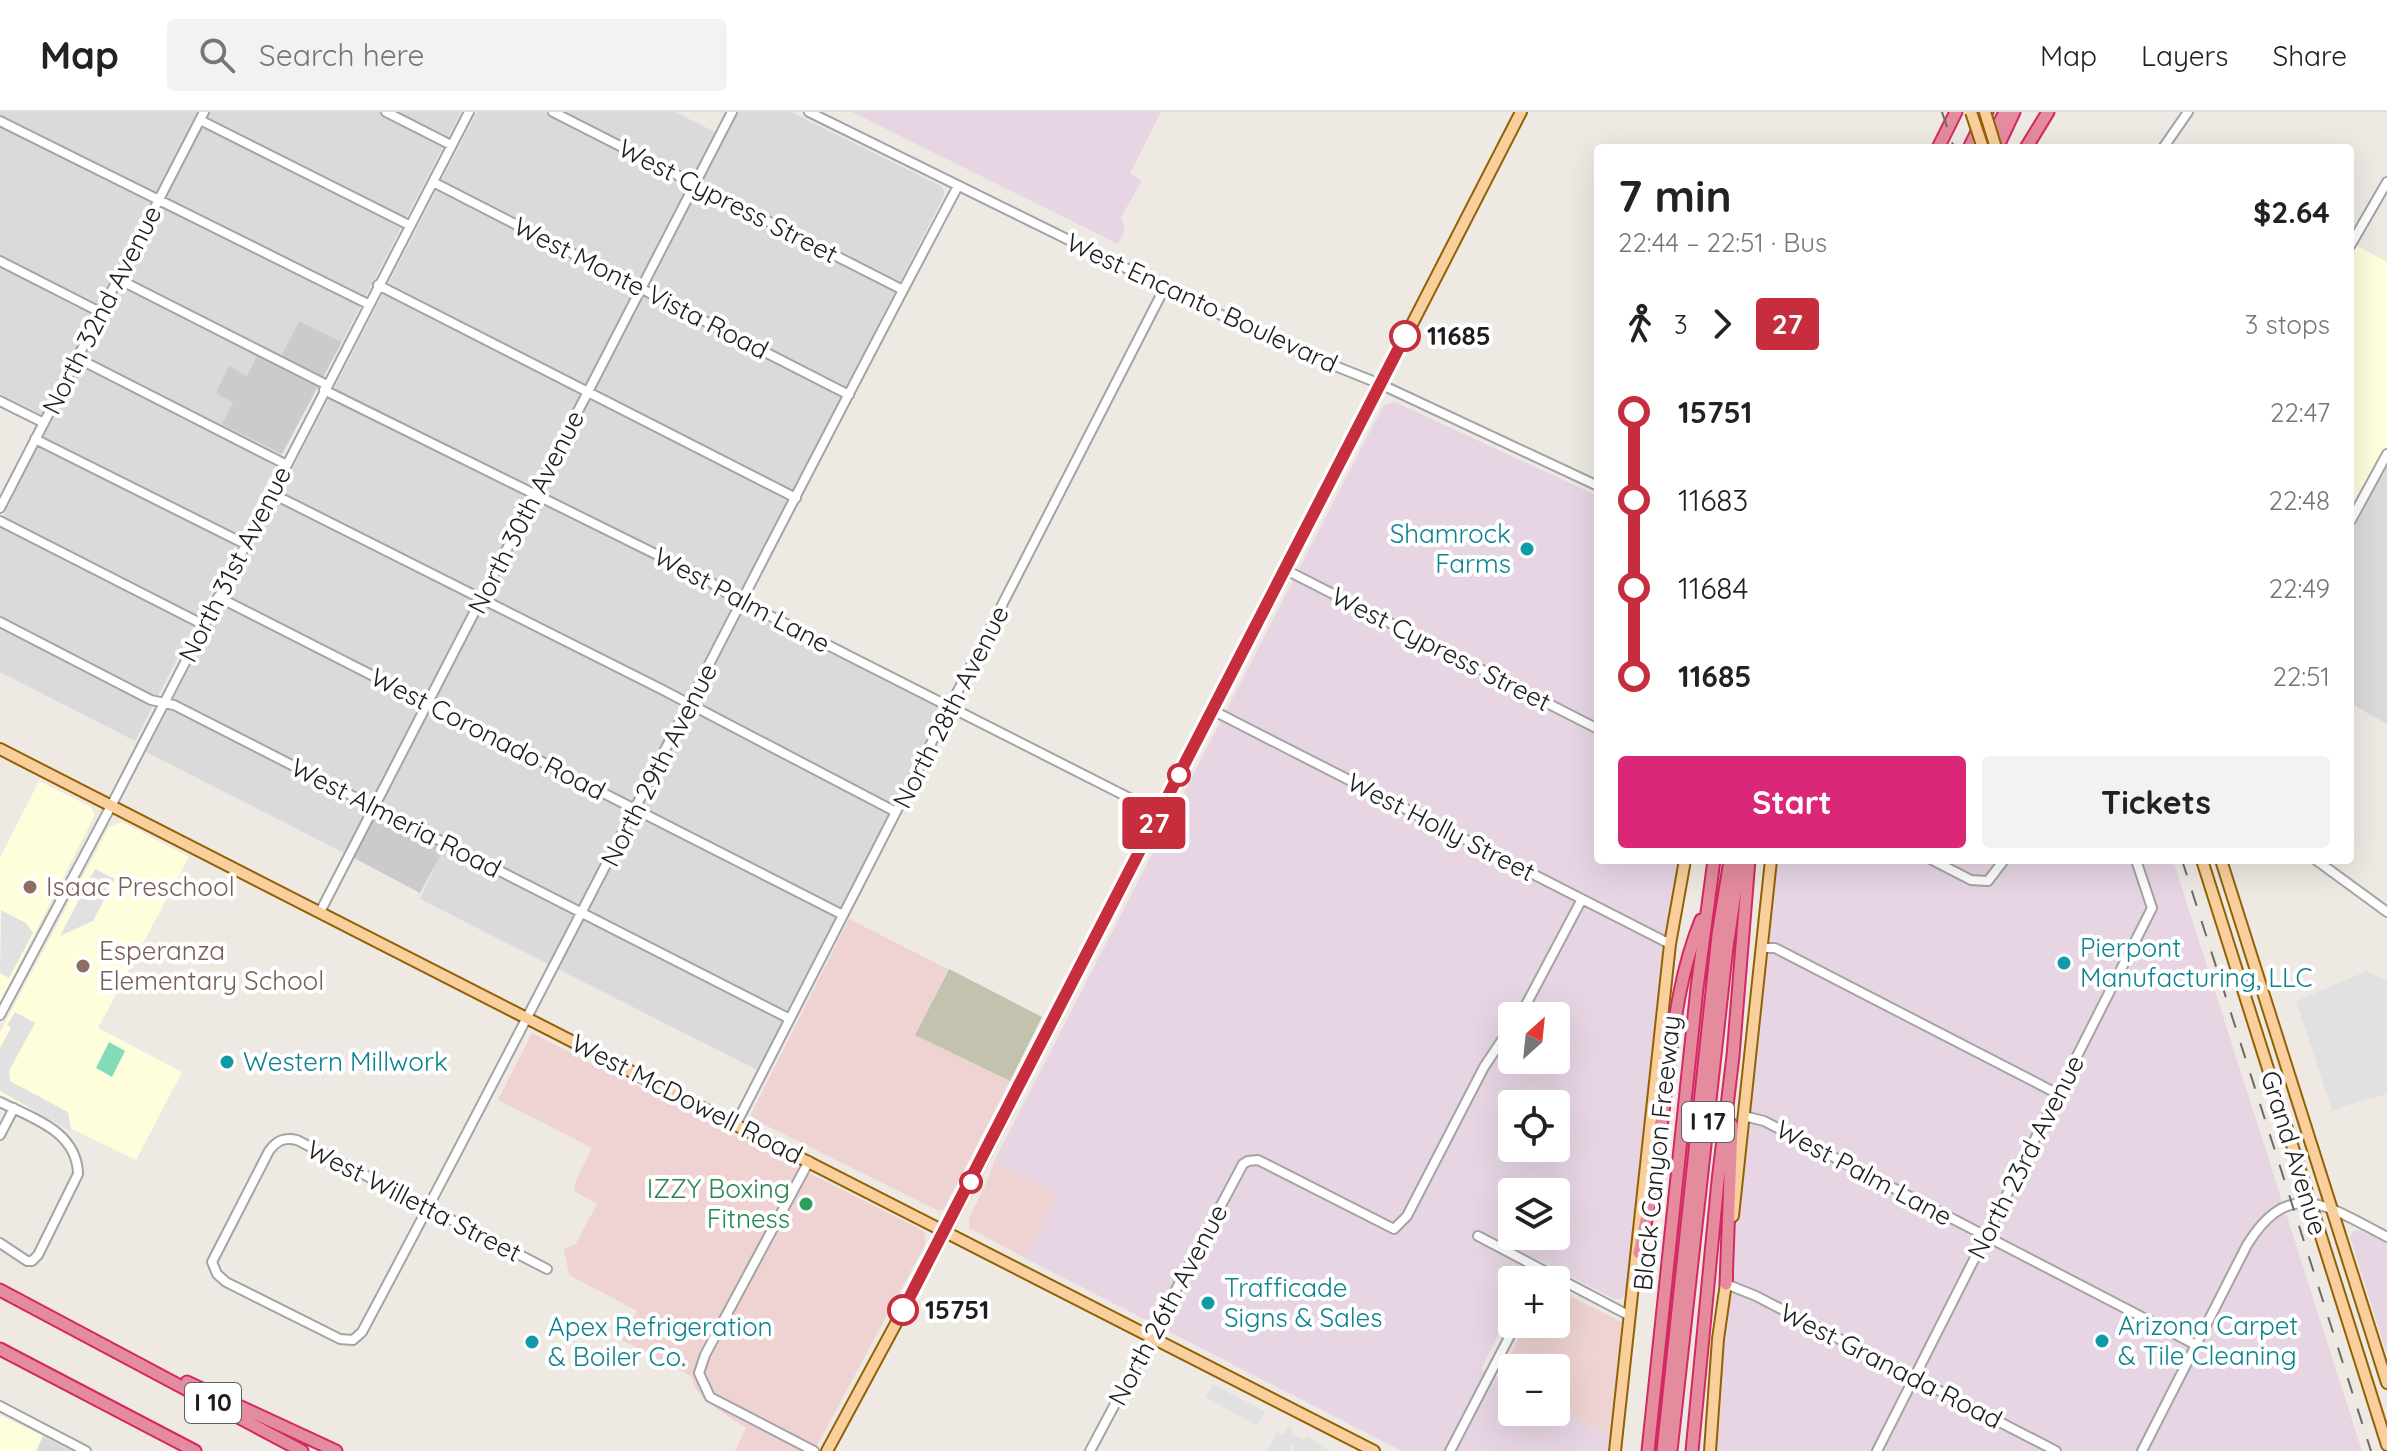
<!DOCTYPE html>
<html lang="en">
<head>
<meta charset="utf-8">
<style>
	body { margin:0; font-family:Quicksand,sans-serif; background:#f2f2f2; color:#222; height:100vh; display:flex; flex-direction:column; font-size:30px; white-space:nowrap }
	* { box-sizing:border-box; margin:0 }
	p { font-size:26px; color:#767676 }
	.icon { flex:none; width:44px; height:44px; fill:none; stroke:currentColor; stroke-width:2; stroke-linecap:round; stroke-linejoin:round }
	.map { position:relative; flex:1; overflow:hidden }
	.details { position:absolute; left:1594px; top:32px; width:760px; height:720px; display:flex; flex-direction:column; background:#fff; border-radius:8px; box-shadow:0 8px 32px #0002 }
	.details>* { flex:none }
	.badge { padding:0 16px; border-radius:6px; font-size:28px; line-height:52px }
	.needle { width:52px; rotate:27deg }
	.controls { position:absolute; left:1498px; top:890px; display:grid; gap:16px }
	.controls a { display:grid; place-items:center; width:72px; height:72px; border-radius:8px; background:#fff; box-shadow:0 8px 32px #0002; font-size:40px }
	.map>.badge { position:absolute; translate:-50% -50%; box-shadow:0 0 0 4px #fff }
	.legs { display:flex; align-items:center; gap:12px; height:88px; padding:0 24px; font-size:26px }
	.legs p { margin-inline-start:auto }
	.head { display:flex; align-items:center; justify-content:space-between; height:136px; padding:0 24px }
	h1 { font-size:44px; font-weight:700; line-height:60px }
	.button { display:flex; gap:16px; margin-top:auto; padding:16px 24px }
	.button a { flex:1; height:92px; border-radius:8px; background:#db2777; color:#fff; font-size:32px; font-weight:700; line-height:92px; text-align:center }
	.button a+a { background:#f2f2f2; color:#222 }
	ul { padding:0 24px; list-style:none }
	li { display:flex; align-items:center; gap:28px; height:88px; font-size:30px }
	li i { display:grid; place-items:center; width:12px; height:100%; margin:0 10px; background:currentColor }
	li i::after { content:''; width:20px; height:20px; margin:-10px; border:6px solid; border-radius:50%; background:#fff }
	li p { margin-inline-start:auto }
	li:first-child i { background:linear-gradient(#0000 50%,currentColor 0) }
	li:last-child i { background:linear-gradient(currentColor 50%,#0000 0) }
	header { display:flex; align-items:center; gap:48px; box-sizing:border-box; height:112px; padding:0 40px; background:#fff; border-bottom:2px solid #e0e0e0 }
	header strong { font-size:38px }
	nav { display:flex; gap:44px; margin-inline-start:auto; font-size:28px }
	.search { width:560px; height:72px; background:#f2f2f2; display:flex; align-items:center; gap:20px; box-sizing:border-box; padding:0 28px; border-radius:8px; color:#767676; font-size:30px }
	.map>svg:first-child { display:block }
	.residential { fill:#dbdada }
	.commercial { fill:#efd3d3 }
	.industrial { fill:#e7d5e4; fill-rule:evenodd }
	.education { fill:#fefedc }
	.religious { fill:#cbcbcb }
	.construction { fill:#c2c2af }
	.pitch { fill:#83dcb8 }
	.parking { fill:#e1e1e1 }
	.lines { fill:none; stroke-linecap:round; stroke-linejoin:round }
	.minor-casing { stroke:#a4a4a4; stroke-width:12 }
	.major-casing { stroke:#926104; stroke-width:14 }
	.highway-casing { stroke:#d42865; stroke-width:15 }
	.minor { stroke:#fff; stroke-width:8 }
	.major { stroke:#f9d09d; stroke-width:10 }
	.highway { stroke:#e48c9e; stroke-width:11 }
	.rail { stroke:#6b6b6b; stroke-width:2; stroke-dasharray:16 16; stroke-linecap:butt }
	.major-bridge-casing { stroke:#926104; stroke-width:14; stroke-linecap:butt }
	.major-bridge { stroke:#f9d09d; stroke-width:10 }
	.line-1-casing { stroke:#fff; stroke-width:18 }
	.line-1 { stroke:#c62d3d; stroke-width:12 }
	.stop-1-dot { fill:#fff; stroke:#c62d3d; stroke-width:4 }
	.culture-dot { fill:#0f9aa8; stroke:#fff; stroke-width:3 }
	.education-dot { fill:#8d6e63; stroke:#fff; stroke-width:3 }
	.leisure-dot { fill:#2e9e5b; stroke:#fff; stroke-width:3 }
	.labels { text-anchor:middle; stroke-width:8; stroke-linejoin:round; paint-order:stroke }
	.shield { fill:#fff; stroke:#616161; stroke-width:2 }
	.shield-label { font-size:24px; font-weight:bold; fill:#1d1d1d }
	.street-label { font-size:26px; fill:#1d1d1d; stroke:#fff }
	.stop-label { font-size:26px; font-weight:bold; fill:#1d1d1d; stroke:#fff; text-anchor:start }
	.culture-label { font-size:26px; fill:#0d838f; stroke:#fff; text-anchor:start }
	.education-label { font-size:26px; fill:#785e54; stroke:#fff; text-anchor:start }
	.leisure-label { font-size:26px; fill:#27864d; stroke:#fff; text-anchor:end }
</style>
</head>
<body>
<header>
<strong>Map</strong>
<div class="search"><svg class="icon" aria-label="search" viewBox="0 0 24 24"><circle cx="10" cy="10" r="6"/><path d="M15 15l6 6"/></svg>Search here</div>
<nav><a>Map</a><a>Layers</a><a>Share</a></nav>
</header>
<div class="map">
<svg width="2387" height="1339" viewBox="0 0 2387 1339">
	<rect width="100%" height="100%" fill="#eeeae3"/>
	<path class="residential" d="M0 0H461L342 230 299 209 277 252 247 264 228 255 234 291 223 312 282 342 135 629 0 560V410L52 308 0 282Z
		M477 0H675L725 25 737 0H791L941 74 944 78V84L734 493 939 596 940 599V604L757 958 420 787 443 736 376 703 354 746 146 640Z
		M2387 354V612L2350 591V424Z
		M43 1324 72 1339H36Z"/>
	<path class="commercial" d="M849 807 948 857 915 923 1010 969 944 1097 939 1099 755 1008 751 1002Z
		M532 921 924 1119 926 1131 814 1339H735L746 1316 705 1289 695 1276 691 1264 622 1228 637 1199 569 1163 564 1136 575 1133 597 1092 574 1079 575 1071 592 1036 498 988Z
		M994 1049 1058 1082 1025 1146 969 1116V1106L988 1067Z
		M1556 1177 1624 1211 1610 1323 1556 1296V1256H1512V1273L1498 1266 1526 1212H1556Z"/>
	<path class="industrial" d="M852 0H1161L1130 62 1142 69 1121 105 1125 118 1118 132Z
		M1395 290 1598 384V748H1680L1662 838 1663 859 1627 1179 1621 1187H1614L1537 1147 1526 1168H1512V1196L1481 1257 1512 1273V1300H1556V1296L1610 1323 1607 1339H1402L1025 1146 1058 1082 994 1049 1383 294ZM1512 904H1556V948H1512ZM1512 992H1556V1036H1512ZM1512 1080H1556V1124H1512Z
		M1777 748H2173L2362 1339H1714L1739 1081Z
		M2360 1118 2387 1132V1243L2350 1125 2353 1119Z"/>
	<path class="education" d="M2352 131 2387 150V342L2350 410V134Z
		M39 669 91 695 95 703 0 890V746Z
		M122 710 189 745 98 916 182 960 136 1048 0 982V920L109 715Z
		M0 1303 43 1324 36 1339H0Z"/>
	<path class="religious" d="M299 209 342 230 282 342 222 312 233 291 216 281 229 254 247 264 258 243 277 252Z
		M376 702 444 737 420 781 354 746Z"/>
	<path class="construction" d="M949 857 1042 905 1010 969 915 923Z"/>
	<path class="pitch" d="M109 930 125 939 112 965 96 956Z"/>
	<path class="parking" d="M95 757 115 767 93 809 60 824Z
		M1 798 26 811 33 821 9 866 0 861Z
		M2367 859 2387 869V982L2332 998 2296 889Z
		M15 900 35 911 9 959 10 969 68 1000 71 1019 0 979V936L11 916 7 913Z
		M1213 1272 1265 1300 1257 1314 1205 1285Z
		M1288 1314 1293 1317 1292 1321 1304 1328 1306 1324 1330 1339H1293L1295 1334 1289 1331 1292 1335 1290 1339H1267L1277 1320 1284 1323Z"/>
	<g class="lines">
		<g class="minor-casing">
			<path id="minor" d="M386 0 451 33
				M553 0 903 178
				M809 0 1278 231 1380 272 1598 374
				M200 8 409 113
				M0 9 368 192
				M2163 36 2188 0
				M433 70 849 283
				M2350 134 2387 70
				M0 149 100 200
				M118 167 327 273
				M378 173 796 386
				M77 246 285 352
				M324 278 706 467 731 484 1159 701
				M0 289 44 311
				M35 327 245 432
				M271 381 661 577 896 700
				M0 396 204 0
				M0 409 204 513
				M2350 410 2387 342
				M1284 457 1598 617
				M218 485 843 803
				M0 510 151 588 174 593 790 907
				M1212 598 1670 832
				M1932 748 1971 768 1988 769 2004 748
				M2316 748 2387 800
				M320 800 732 0
				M1761 836H1775L2058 982
				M0 903 111 694 469 0
				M1520 904 1582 787
				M0 990C32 1006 77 1019 78 1062L38 1143 32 1149H27L0 1131
				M1744 1004 1764 1009 2196 1233
				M736 1012 1164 177
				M0 1023 14 996
				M809 1049 705 1243 699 1261 710 1285 814 1339
				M1478 1124 1630 1204
				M547 1157 297 1028C285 1025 277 1028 269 1039L212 1150 217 1162 226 1170 340 1227 353 1228 362 1220C565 840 756 454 958 74
				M1726 1172 1756 1184 2056 1339
				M0 1294 86 1339
				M1090 1339 1243 1052 1248 1049 1258 1048 1394 1117 1407 1104 1484 955 1512 913
				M1450 1339 1516 1212
				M1877 1339 2152 796 2136 748
				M2142 1339 2247 1133C2290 1063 2329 1095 2387 1125"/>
		</g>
		<g class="major-casing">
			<path id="major" d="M0 637 1374 1339
				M2202 748 2387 1333
				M2221 748 2387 1271
				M1733 1104 1771 748
				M827 1339 946 1119 1521 0
				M1615 1339 1670 832 1685 748
				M1710 1339 1718 1227 1727 1164"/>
		</g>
		<g class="highway-casing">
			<path id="highway" d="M1938 36 1956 0
				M1969 36 1987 0
				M1987 36 2005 0
				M1997 36 2014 0
				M2026 36 2048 0
				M1639 1141C1651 1089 1659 1036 1665 983 1673 923 1678 864 1701 808
				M1726 1172 1732 1013
				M0 1178 302 1339
				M0 1237 195 1339
				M187 1270 336 1339
				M1648 1339 1697 876 1714 748
				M1663 1339 1718 823 1730 748
				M1671 1339 1727 835 1740 748
				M1692 1339 1718 1069 1733 944 1749 748"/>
		</g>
		<use href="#minor" class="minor"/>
		<use href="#major" class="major"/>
		<use href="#highway" class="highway"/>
		<path class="rail" d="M1942 0 1954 36
			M2182 748 2371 1339"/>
		<g class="major-bridge-casing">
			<path id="major-bridge" d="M1971 0 1983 36
				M1985 0 1996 36"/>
		</g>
		<use href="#major-bridge" class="major-bridge"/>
	</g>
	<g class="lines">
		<g class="line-1-casing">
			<path id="line-1" d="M903 1198 1405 224"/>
		</g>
		<use href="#line-1" class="line-1"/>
	</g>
	<g class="stop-1-dot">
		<circle cx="1405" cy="224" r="14"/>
		<circle cx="1179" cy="663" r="10"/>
		<circle cx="971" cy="1070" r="10"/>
		<circle cx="903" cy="1198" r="14"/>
	</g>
	<g class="culture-dot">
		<circle cx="1527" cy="437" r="8"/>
		<circle cx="2064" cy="851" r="8"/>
		<circle cx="227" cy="950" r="8"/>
		<circle cx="1208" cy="1191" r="8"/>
		<circle cx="2102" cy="1229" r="8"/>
		<circle cx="532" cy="1230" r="8"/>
	</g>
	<g class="education-dot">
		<circle cx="30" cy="775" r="8"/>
		<circle cx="83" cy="854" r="8"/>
	</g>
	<circle class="leisure-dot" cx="806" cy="1092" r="8"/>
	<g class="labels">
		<g class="shield">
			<rect x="1682" y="990" width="52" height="40" rx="6"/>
			<rect x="185" y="1271" width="56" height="40" rx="6"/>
		</g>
		<g class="shield-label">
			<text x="1708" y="1018">I 17</text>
			<text x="213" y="1299">I 10</text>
		</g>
		<g class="street-label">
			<text transform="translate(728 89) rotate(27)" y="9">West Cypress Street</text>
			<text transform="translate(641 176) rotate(27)" y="9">West Monte Vista Road</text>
			<text transform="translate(1202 191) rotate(25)" y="9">West Encanto Boulevard</text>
			<text transform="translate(102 198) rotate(-63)" y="9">North 32nd Avenue</text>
			<text transform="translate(526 400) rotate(-63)" y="9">North 30th Avenue</text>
			<text transform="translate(235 452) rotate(-63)" y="9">North 31st Avenue</text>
			<text transform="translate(742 488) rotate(28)" y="9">West Palm Lane</text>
			<text transform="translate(1441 537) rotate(27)" y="9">West Cypress Street</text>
			<text transform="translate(951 595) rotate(-63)" y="9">North 28th Avenue</text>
			<text transform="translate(488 622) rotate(27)" y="9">West Coronado Road</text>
			<text transform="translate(659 653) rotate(-63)" y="9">North 29th Avenue</text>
			<text transform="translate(396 706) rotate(27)" y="9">West Almeria Road</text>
			<text transform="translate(1441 715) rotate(27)" y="9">West Holly Street</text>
			<text transform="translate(687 987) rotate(27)" y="9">West McDowell Road</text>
			<text transform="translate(1657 1041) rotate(-84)" y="9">Black Canyon Freeway</text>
			<text transform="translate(2294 1041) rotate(73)" y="9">Grand Avenue</text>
			<text transform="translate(2026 1045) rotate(-63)" y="9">North 23rd Avenue</text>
			<text transform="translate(1864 1061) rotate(28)" y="9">West Palm Lane</text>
			<text transform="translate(414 1089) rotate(27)" y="9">West Willetta Street</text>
			<text transform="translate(1168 1193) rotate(-62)" y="9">North 26th Avenue</text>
			<text transform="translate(1891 1254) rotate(27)" y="9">West Granada Road</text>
		</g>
		<g class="stop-label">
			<text x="1427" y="233">11685</text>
			<text x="925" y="1207">15751</text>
		</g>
		<g class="culture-label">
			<text x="1511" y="431" text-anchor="end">Shamrock<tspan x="1511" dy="30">Farms</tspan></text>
			<text x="2080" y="845">Pierpont<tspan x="2080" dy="30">Manufacturing, LLC</tspan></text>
			<text x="243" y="959">Western Millwork</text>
			<text x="1224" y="1185">Trafficade<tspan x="1224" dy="30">Signs &amp; Sales</tspan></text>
			<text x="2118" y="1223">Arizona Carpet<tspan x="2118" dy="30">&amp; Tile Cleaning</tspan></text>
			<text x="548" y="1224">Apex Refrigeration<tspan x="548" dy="30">&amp; Boiler Co.</tspan></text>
		</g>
		<g class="education-label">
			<text x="46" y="784">Isaac Preschool</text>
			<text x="99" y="848">Esperanza<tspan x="99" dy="30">Elementary School</tspan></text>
		</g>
		<g class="leisure-label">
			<text x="790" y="1086">IZZY Boxing<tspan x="790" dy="30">Fitness</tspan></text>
		</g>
	</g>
</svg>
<div class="controls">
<a><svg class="needle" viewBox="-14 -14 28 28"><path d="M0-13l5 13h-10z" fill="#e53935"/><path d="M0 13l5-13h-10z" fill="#767676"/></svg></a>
<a><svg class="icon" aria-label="locate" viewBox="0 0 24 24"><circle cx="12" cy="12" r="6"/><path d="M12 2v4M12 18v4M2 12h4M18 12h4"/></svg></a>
<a><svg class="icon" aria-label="layers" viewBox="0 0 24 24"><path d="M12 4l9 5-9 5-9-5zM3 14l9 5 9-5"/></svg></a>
<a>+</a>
<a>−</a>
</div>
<b class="badge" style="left:1154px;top:711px;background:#c62d3d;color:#fff">27</b>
<section class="details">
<div class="head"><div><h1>7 min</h1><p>22:44 – 22:51 · Bus</p></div><b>$2.64</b></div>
<div class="legs"><svg class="icon" aria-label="walk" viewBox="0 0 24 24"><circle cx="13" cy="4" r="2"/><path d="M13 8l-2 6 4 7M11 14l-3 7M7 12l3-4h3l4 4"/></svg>3<svg class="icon" aria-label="forward" viewBox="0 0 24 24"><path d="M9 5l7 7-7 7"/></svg><b class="badge" style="background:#c62d3d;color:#fff">27</b><p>3 stops</p></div>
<ul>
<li><i style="color:#c62d3d"></i><b>15751</b><p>22:47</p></li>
<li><i style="color:#c62d3d"></i><span>11683</span><p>22:48</p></li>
<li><i style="color:#c62d3d"></i><span>11684</span><p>22:49</p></li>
<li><i style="color:#c62d3d"></i><b>11685</b><p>22:51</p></li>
</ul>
<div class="button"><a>Start</a><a>Tickets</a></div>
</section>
</div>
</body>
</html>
